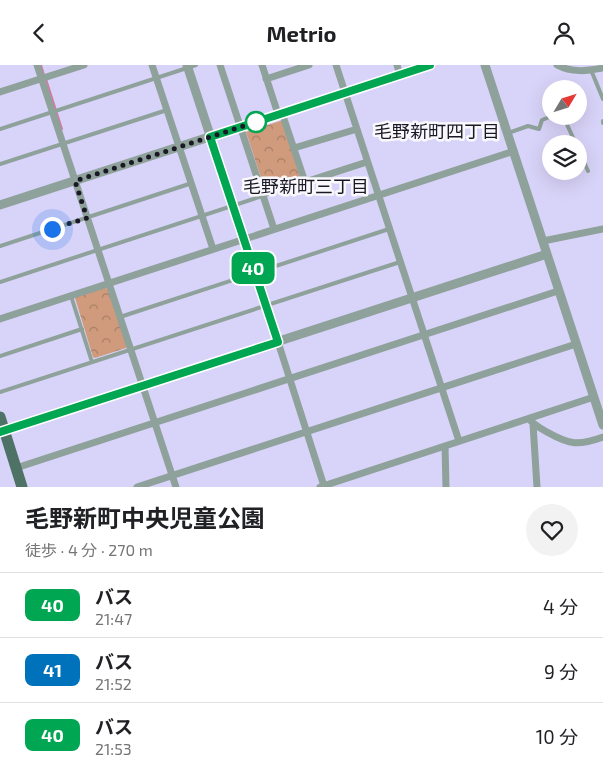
<!DOCTYPE html>
<html lang="ja">
<head>
<meta charset="utf-8">
<style>
	body { margin:0; font-family:"Exo 2","Noto Sans JP",sans-serif; background:#f2f2f2; color:#202124; height:100vh; display:flex; flex-direction:column; font-size:19px; white-space:nowrap }
	* { box-sizing:border-box; margin:0 }
	p { font-size:16px; color:#757577 }
	.icon { flex:none; width:28px; height:28px; fill:none; stroke:currentColor; stroke-width:2; stroke-linecap:round; stroke-linejoin:round }
	.map { position:relative; height:422px; overflow:hidden }
	.side { display:flex; flex-direction:column; background:#fff; flex:1 }
	.side>* { flex:none }
	.badge { padding:0 10px; border-radius:8px; font-size:18px; line-height:32px }
	.needle { width:32px; rotate:52deg }
	.buttons { position:absolute; left:542px; top:15px; display:grid; gap:10px }
	.buttons a { display:grid; place-items:center; width:45px; height:45px; border-radius:50%; background:#fff; box-shadow:0 5px 20px #0002; font-size:25px }
	.you { position:absolute; width:25px; height:25px; margin:-12px; border:4px solid #fff; border-radius:50%; background:#1a73e8; box-shadow:0 0 0 8px #1a73e833 }
	.map>.badge { position:absolute; translate:-50% -50%; box-shadow:0 0 0 2px #fff }
	.round { display:grid; place-items:center; flex:none; width:52px; height:52px; border-radius:26px; background:#f2f2f2 }
	.headline { display:flex; align-items:center; justify-content:space-between; height:85px; padding:0 25px }
	h1 { font-size:24px; font-weight:700; line-height:38px }
	ul { padding:0; list-style:none }
	li { display:flex; align-items:center; gap:15px; height:65px; padding:0 25px; border-top:1px solid #e0e0e0 }
	li div { flex:1 }
	li b { display:block; font-size:19px }
	li em { font-style:normal }
	li .badge { min-width:55px; font-weight:700; text-align:center }
	header { display:flex; justify-content:space-between; align-items:center; height:65px; padding:0 25px; background:#fff; font-size:22px; font-weight:700 }
	.map>svg:first-child { display:block }
	.park { fill:url(#park-crowns) }
	.lines { fill:none; stroke-linecap:round; stroke-linejoin:round }
	.stream { stroke:#d37aa2; stroke-width:2 }
	.service { stroke:#8ea19a; stroke-width:4 }
	.minor { stroke:#8ea19a; stroke-width:7 }
	.tertiary { stroke:#8ea19a; stroke-width:9 }
	.primary { stroke:#4f7266; stroke-width:11 }
	.line-casing { stroke:#fff; stroke-width:11 }
	.line { stroke:#00a651; stroke-width:8 }
	.walk { stroke:#1a1825; stroke-width:5; stroke-dasharray:0 9 }
	.stop-dot { fill:#fff; stroke:#00a651; stroke-width:2.5 }
	.labels { text-anchor:middle; stroke-width:5; stroke-linejoin:round; paint-order:stroke }
	.neighbourhood-label { font-size:18px; fill:#1a1825; stroke:#f9f8fc }
</style>
</head>
<body>
<header><svg class="icon" aria-label="back" viewBox="0 0 24 24"><path d="M15 5l-7 7 7 7"/></svg>Metrio<svg class="icon" aria-label="person" viewBox="0 0 24 24"><circle cx="12" cy="8" r="4"/><path d="M4 21q1-7 8-7t8 7"/></svg></header>
<div class="map">
<svg width="603" height="422" viewBox="0 0 603 422">
	<defs>
		<pattern id="park-crowns" width="20" height="18" patternUnits="userSpaceOnUse" patternTransform="scale(1.25)"><rect width="20" height="18" fill="#d09b7c"/><path d="M2 6a3 3 0 1 1 6 0M12 15a3 3 0 1 1 6 0" fill="none" stroke="#a87d65"/></pattern>
	</defs>
	<rect width="100%" height="100%" fill="#d8d3f8"/>
	<path class="park" d="M283 55 301 116 267 127 265 125 246 67Z
		M104 222 108 224 127 281 126 283 95 293 93 292 75 233 77 231Z"/>
	<g class="lines">
		<path class="stream" d="M41 0 44 10
			M46 14 62 64"/>
		<path class="service" d="M591 5 603 34
			M563 51 576 79
			M603 56V58
			M0 64 196 0
			M508 68 528 61 539 64 542 55 552 51
			M579 86 588 106
			M0 99 167 45
			M0 181 192 118
			M0 217 305 117
			M71 231 92 297
			M120 252 389 164
			M0 291 82 264
			M0 327 400 197"/>
		<path class="minor" d="M37 0 176 422
			M152 0 213 184
			M220 0 274 164
			M262 0 278 49
			M336 0 459 376
			M397 0 400 10
			M557 0C572 8 587 6 603 3
			M266 14 309 0
			M0 27 84 0
			M282 48 305 117 367 97
			M294 83 357 64
			M543 176 603 164
			M0 254 514 86
			M278 277 324 421
			M529 354C534 360 540 363 547 367 570 380 578 381 603 372
			M533 359 537 422
			M445 381 446 422
			M16 403 558 226
			M137 422 576 279
			M320 422 594 332"/>
		<path class="tertiary" d="M187 0 278 277
			M485 0 603 360
			M0 140 430 0
			M0 367 547 189"/>
		<path class="primary" d="M0 352 22 422"/>
	</g>
	<g class="lines">
		<g class="line-casing">
			<path id="line" d="M0 367 278 277 210 72 430 0"/>
		</g>
		<use href="#line" class="line"/>
		<path class="walk" d="M52 164 87 153 75 116 259 56 256 57"/>
	</g>
	<circle class="stop-dot" cx="256" cy="57" r="10"/>
	<g class="labels">
		<g class="neighbourhood-label">
			<text x="437" y="73">毛野新町四丁目</text>
			<text x="306" y="128">毛野新町三丁目</text>
		</g>
	</g>
</svg>
<div class="buttons">
<a><svg class="needle" viewBox="-14 -14 28 28"><path d="M0-13l5 13h-10z" fill="#e53935"/><path d="M0 13l5-13h-10z" fill="#757577"/></svg></a>
<a><svg class="icon" aria-label="layers" viewBox="0 0 24 24"><path d="M12 4l9 5-9 5-9-5zM3 14l9 5 9-5"/></svg></a>
</div>
<div class="you" style="left:52px;top:164px"></div>
<b class="badge" style="left:253px;top:203px;background:#00a651;color:#fff">40</b>
</div>
<section class="side">
<div class="headline"><div><h1>毛野新町中央児童公園</h1><p>徒歩 · 4 分 · 270 m</p></div><a class="round"><svg class="icon" aria-label="heart" viewBox="0 0 24 24"><path d="M12 20l-8-8c-3-5 5-10 8-4 3-6 11-1 8 4z"/></svg></a></div>
<ul>
<li><span class="badge" style="background:#00a651;color:#fff">40</span><div><b>バス</b><p>21:47</p></div><em>4 分</em></li>
<li><span class="badge" style="background:#0072bc;color:#fff">41</span><div><b>バス</b><p>21:52</p></div><em>9 分</em></li>
<li><span class="badge" style="background:#00a651;color:#fff">40</span><div><b>バス</b><p>21:53</p></div><em>10 分</em></li>
</ul>
</section>
</body>
</html>
